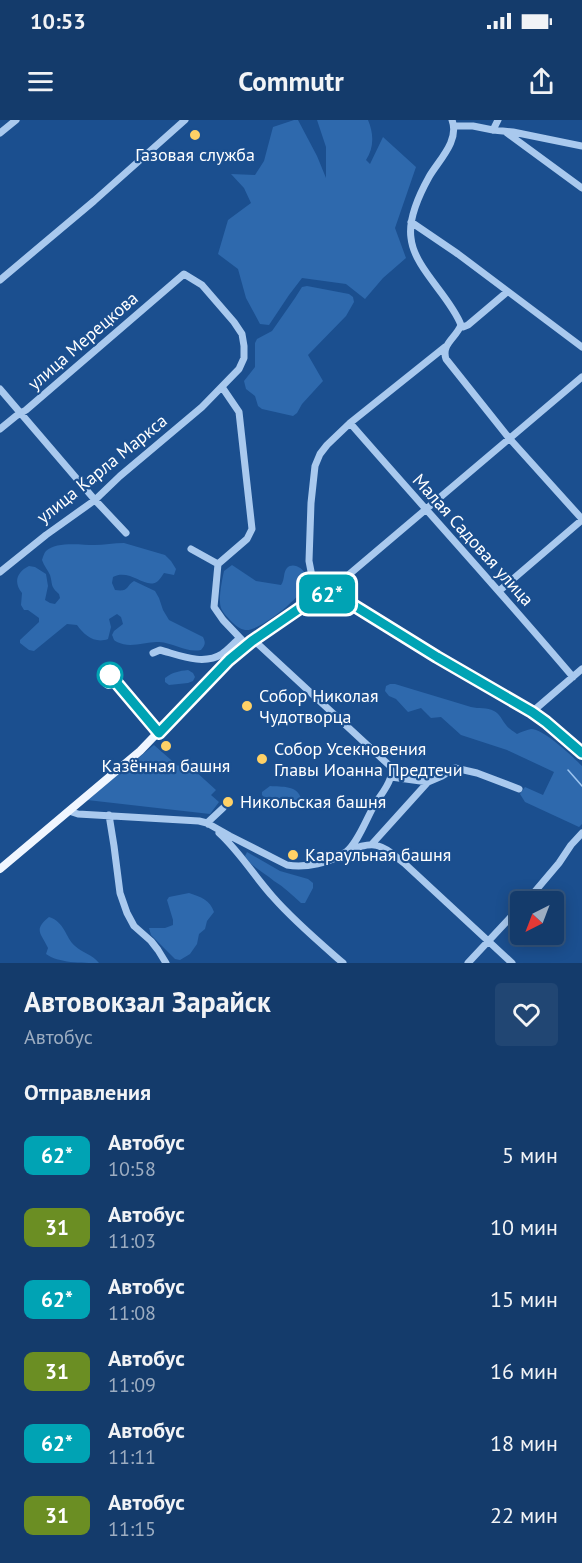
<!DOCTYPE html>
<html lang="ru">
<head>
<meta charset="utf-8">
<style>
	body { margin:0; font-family:"PT Sans",sans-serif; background:#214673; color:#f1f3f6; height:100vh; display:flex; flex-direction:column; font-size:22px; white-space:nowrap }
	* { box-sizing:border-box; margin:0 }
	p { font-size:20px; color:#9dadc1 }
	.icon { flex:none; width:33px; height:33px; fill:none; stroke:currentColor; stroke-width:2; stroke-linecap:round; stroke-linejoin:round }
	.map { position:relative; height:843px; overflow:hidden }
	.drawer { display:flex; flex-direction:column; background:#143b6b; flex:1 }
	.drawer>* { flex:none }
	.badge { padding:0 12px; border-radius:9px; font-size:21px; line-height:39px }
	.needle { width:39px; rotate:222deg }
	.controls { position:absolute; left:510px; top:771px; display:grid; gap:12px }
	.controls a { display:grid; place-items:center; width:54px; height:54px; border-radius:6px; background:#143b6b; box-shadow:0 3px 15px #0003,0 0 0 2px #33557e; font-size:30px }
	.map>.badge { position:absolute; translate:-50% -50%; box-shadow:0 0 0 3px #fff }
	h2 { padding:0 24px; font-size:22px; line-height:54px }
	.round { display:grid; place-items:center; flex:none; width:63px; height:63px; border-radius:6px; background:#214673 }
	.head { display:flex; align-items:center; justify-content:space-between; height:102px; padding:0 24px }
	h1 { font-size:28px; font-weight:600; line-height:45px }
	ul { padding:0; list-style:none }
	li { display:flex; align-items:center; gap:18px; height:72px; padding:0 24px }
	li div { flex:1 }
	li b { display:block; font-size:22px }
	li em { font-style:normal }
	li .badge { min-width:66px; font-weight:700; text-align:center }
	.status { display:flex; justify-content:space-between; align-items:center; height:42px; padding:0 30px; background:#143b6b; direction:ltr }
	.status svg { height:16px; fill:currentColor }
	header { display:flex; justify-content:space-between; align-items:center; height:78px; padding:0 24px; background:#143b6b; font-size:27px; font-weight:600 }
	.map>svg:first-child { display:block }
	.green { fill:#2e69ad }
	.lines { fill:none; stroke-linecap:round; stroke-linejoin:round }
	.stream { stroke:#9cc4f0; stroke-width:1.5 }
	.minor { stroke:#a9c9ee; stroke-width:7 }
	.major { stroke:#f0f6ff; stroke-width:8 }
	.line-casing { stroke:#fff; stroke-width:14 }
	.line { stroke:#00a3b4; stroke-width:9 }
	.poi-dot { fill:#ffd166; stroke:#1b4f8f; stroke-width:2 }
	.stop-dot { fill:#fff; stroke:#00a3b4; stroke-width:3 }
	.labels { text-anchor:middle; stroke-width:4.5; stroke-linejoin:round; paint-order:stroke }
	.poi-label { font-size:18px; fill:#fff; stroke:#1b4f8f; text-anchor:start }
	.street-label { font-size:18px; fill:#fff; stroke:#1b4f8f }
</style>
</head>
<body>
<div class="status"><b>10:53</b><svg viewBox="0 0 49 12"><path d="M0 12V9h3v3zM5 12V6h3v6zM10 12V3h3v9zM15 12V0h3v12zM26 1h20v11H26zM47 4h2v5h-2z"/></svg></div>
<header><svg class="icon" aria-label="menu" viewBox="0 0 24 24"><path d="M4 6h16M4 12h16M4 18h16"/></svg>Commutr<svg class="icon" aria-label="share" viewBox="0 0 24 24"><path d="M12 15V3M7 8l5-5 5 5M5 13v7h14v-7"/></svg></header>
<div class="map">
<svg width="582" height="843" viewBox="0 0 582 843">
	<rect width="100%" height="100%" fill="#1b4f8f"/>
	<path class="green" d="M294 0H298L317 36 326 58V27L317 0H368C374 14 374 28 366 40L370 44 383 17 416 47 395 108 406 138 383 158 365 179 346 164 302 158 289 175 269 205 260 204 246 178 238 149 218 134 228 100 251 83 244 68 231 54 255 55 264 41 273 7Z
		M307 166 349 174 353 177 354 182 346 196 308 235 323 261 302 284 297 293 293 296 262 289 258 286 255 276 246 269 244 261 255 247V223L257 219 272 211 295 178 302 167Z
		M124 423 165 435 171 441 176 449 174 455 164 453C162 456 160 459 158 461 146 471 131 448 113 457L112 463 115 470C129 472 125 467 134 461L155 471 159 478 163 490 169 500 203 517C206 523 205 525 201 530 186 533 174 523 159 522 146 521 131 529 117 522 113 520 114 519 112 515L114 511 123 504 121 497 117 494 109 499 111 507 108 519C95 524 84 515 77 505L67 504 34 531 29 530 20 523V520L39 502V498L28 490H24L21 485 22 473C13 462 17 452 29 446L35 447 46 454 48 466 45 480 50 483 55 484 60 478 59 474C50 466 53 465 50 455 48 450 44 446 42 440 43 437 44 433 46 431 56 421 82 425 94 425 104 425 114 423 124 423Z
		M232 445 256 461 281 465C285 460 283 452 287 448 293 442 303 448 306 455 308 459 307 465 304 468 297 480 259 512 245 510 240 509 236 506 233 503 229 499 223 493 221 488 218 480 222 460 224 451Z
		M188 550 193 553 195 557 193 561 188 563 169 565 165 562V558C173 552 179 551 188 550Z
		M390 564H395C420 572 446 579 471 587 479 589 487 587 494 591 500 594 502 600 506 605 509 609 513 611 517 614 521 612 526 610 531 609 544 609 573 637 582 646V704L579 707 525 682 520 674 525 667 543 675 554 652 507 630 461 615 441 597 431 598 421 588 408 592 396 579 389 576 385 571 386 566Z
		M154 625 178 646 183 640 216 670 211 675 219 682 210 694 87 680Z
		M270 666C282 667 298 665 301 679L296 684 281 678 264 677 262 675V672Z
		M247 732 280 751 308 759 313 763V768L305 783H301C292 775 284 767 274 761 265 753 251 747 245 736Z
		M189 773C201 777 210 780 214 792L207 801 205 809 199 814 197 824 190 834 180 840 175 839 151 815 149 808H165L173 805V800L167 780 169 777Z
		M49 797C65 802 65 817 75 826 82 833 92 834 99 843 82 843 58 843 46 834L48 828C41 813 33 810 49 797Z"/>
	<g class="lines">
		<path class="stream" d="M568 650 582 666"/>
		<path class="minor" d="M452 0C460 21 438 41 429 57 419 75 408 98 411 118 414 148 450 176 461 205 456 218 441 224 446 239L509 318 582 399
			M454 6H473L493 10 513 12 582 26
			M493 10 498 0
			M0 13 16 0
			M507 13 582 68
			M411 102 458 134 582 227
			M0 160 94 81 185 0
			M461 205 463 207 468 205 507 172
			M0 269 95 380 126 413
			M350 303C424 388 500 471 573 557
			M0 309 16 296 26 290 184 154 202 165 234 202 242 214 244 226V238L239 249 202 287 120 356 95 380 46 415 0 452
			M191 429 218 444
			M218 444 247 419 252 409 239 292 222 267
			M218 444 214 487 223 500 242 520
			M499 471 582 400
			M326 474 582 257
			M316 477 309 441 311 383 315 346 320 334 327 325 350 303 445 227
			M153 533 160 530C179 535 203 546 222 534 228 530 234 523 240 518
			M532 592 582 549
			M147 600 159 613
			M391 657 428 662 442 656 455 648 477 653 519 669
			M69 691 78 694 199 701 207 703 230 716 287 745C306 748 330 743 346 732 358 723 367 697 375 684 380 676 387 668 390 659 392 655 392 650 390 646L258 524 252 521
			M109 695 114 726 120 773 127 793 134 806 151 821 158 830 166 843
			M208 704 207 703 223 688
			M219 713C240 732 254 756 273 777 294 801 319 822 343 843
			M372 724 428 662
			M348 731C377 719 381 725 404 743L512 843
			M526 782 559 743 571 725 582 713
			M468 843 520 787"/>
		<path class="major" d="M0 749 140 631 216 552 247 524 316 477 326 474H334L345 480 437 537 532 592 546 601 582 633"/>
	</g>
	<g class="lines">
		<g class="line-casing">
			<path id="line" d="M109 562 110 555 159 613 229 540 252 521 316 477C329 473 333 474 345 480L437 537 532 592 546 602 582 633"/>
		</g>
		<use href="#line" class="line"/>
	</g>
	<g class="poi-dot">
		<circle cx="195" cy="15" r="6"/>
		<circle cx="247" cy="586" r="6"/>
		<circle cx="166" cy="626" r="6"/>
		<circle cx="262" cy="639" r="6"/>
		<circle cx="228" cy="682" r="6"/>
		<circle cx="293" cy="735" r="6"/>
	</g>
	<circle class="stop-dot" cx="110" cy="555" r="12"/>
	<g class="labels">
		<g class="poi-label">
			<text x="195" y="41" text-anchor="middle">Газовая служба</text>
			<text x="259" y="582">Собор Николая<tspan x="259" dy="21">Чудотворца</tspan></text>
			<text x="274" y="635">Собор Усекновения<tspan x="274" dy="21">Главы Иоанна Предтечи</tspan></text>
			<text x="166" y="652" text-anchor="middle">Казённая башня</text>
			<text x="240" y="688">Никольская башня</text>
			<text x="305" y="741">Караульная башня</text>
		</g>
		<g class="street-label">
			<text transform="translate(83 221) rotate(-41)" y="6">улица Мерецкова</text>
			<text transform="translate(102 349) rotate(-39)" y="6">улица Карла Маркса</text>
			<text transform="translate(473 420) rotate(48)" y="6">Малая Садовая улица</text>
		</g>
	</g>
</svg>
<div class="controls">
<a><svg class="needle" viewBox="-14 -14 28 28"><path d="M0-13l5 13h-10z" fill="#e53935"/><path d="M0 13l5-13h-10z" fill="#9dadc1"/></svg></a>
</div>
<b class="badge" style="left:327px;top:474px;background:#00a3b4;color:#fff">62*</b>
</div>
<section class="drawer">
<div class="head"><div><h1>Автовокзал Зарайск</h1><p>Автобус</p></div><a class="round"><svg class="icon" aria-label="heart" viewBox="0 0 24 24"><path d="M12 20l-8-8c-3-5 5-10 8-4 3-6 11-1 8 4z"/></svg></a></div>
<h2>Отправления</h2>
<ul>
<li><span class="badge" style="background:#00a3b4;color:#fff">62*</span><div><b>Автобус</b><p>10:58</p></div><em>5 мин</em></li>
<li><span class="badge" style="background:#6b8e23;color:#fff">31</span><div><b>Автобус</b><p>11:03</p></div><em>10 мин</em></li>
<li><span class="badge" style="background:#00a3b4;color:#fff">62*</span><div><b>Автобус</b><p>11:08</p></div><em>15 мин</em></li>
<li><span class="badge" style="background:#6b8e23;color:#fff">31</span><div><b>Автобус</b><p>11:09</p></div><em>16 мин</em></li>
<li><span class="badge" style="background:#00a3b4;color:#fff">62*</span><div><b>Автобус</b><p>11:11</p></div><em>18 мин</em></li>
<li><span class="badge" style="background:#6b8e23;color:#fff">31</span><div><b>Автобус</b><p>11:15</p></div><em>22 мин</em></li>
</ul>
</section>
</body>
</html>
